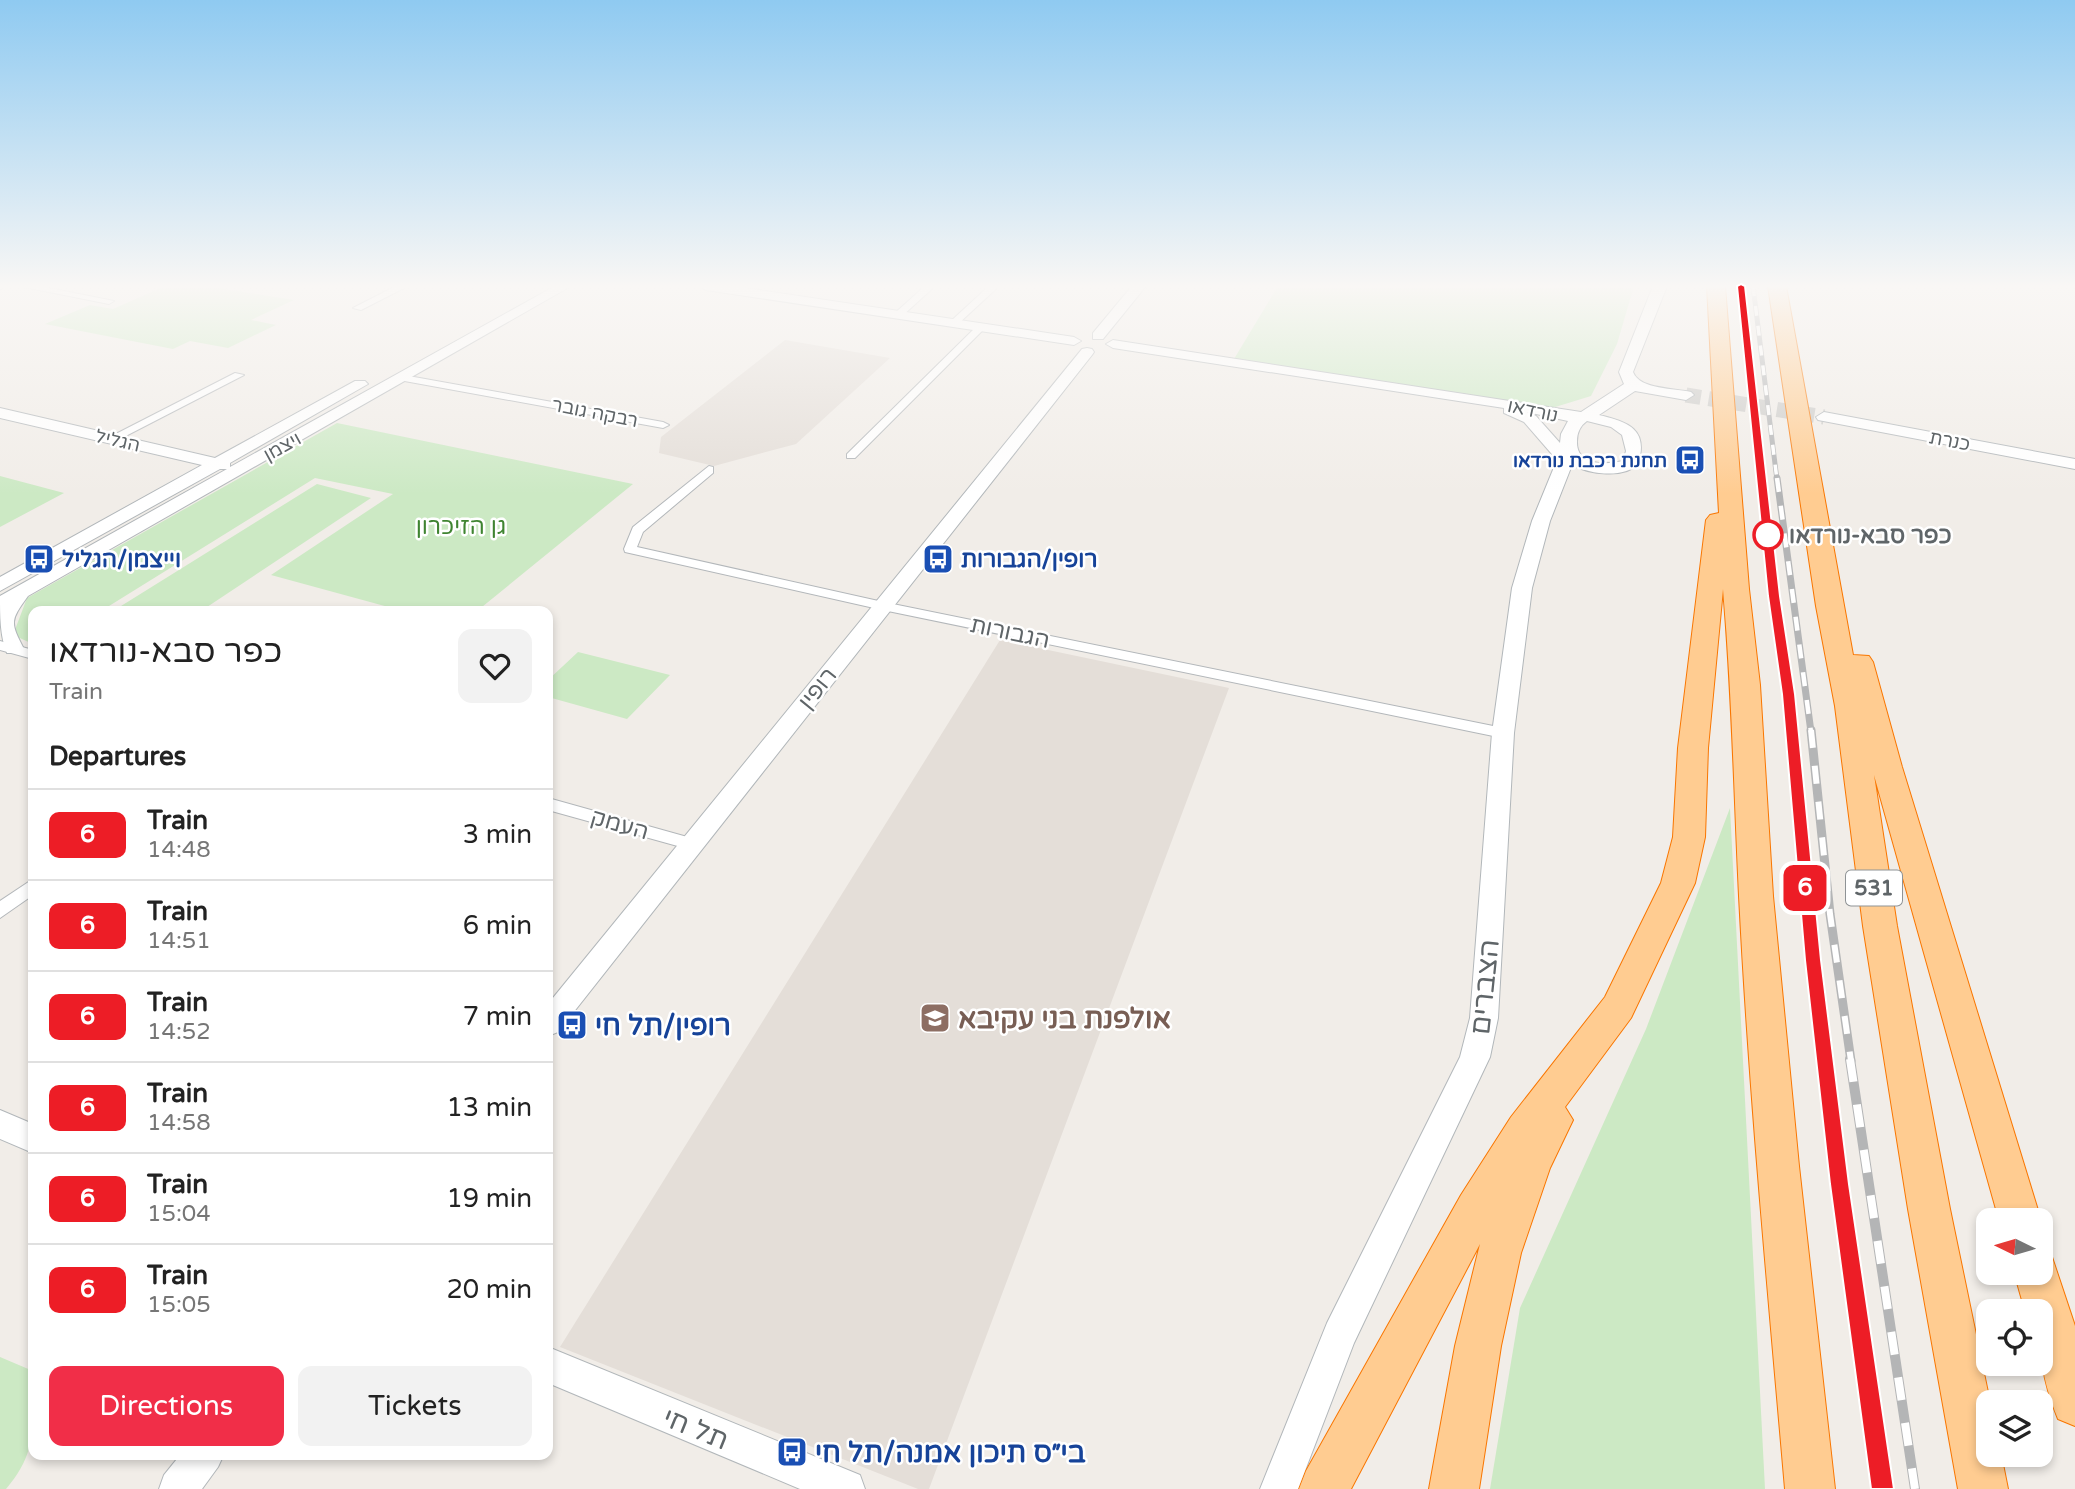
<!DOCTYPE html>
<html lang="en">
<head>
<meta charset="utf-8">
<style>
	body { margin:0; font-family:"Varela Round",Heebo,sans-serif; background:#f2f2f2; color:#222; height:100vh; display:flex; flex-direction:column; font-size:26px; white-space:nowrap }
	* { box-sizing:border-box; margin:0 }
	p { font-size:23px; color:#767676 }
	.icon { flex:none; width:38px; height:38px; fill:none; stroke:currentColor; stroke-width:2; stroke-linecap:round; stroke-linejoin:round }
	.map { position:relative; flex:1; overflow:hidden }
	.side { position:absolute; left:28px; top:606px; width:525px; height:854px; display:flex; flex-direction:column; background:#fff; border-radius:14px; box-shadow:0 4px 10px #0003 }
	.side>* { flex:none }
	.badge { padding:0 14px; border-radius:10px; font-size:24px; line-height:46px }
	.needle { width:46px; rotate:275deg }
	.fabs { position:absolute; left:1976px; top:1208px; display:grid; gap:14px }
	.fabs a { display:grid; place-items:center; width:77px; height:77px; border-radius:14px; background:#fff; box-shadow:0 4px 10px #0003; font-size:35px }
	.map>.badge { position:absolute; translate:-50% -50%; box-shadow:0 0 0 4px #fff }
	h2 { padding:0 21px; font-size:26px; line-height:63px }
	.round { display:grid; place-items:center; flex:none; width:74px; height:74px; border-radius:14px; background:#f2f2f2 }
	.overview { display:flex; align-items:center; justify-content:space-between; height:119px; padding:0 21px }
	h1 { font-size:33px; font-weight:600; line-height:52px }
	.cta { display:flex; gap:14px; margin-top:auto; padding:14px 21px }
	.cta a { flex:1; height:80px; border-radius:14px; background:#f12e48; color:#fff; font-size:28px; font-weight:600; line-height:80px; text-align:center }
	.cta a+a { background:#f2f2f2; color:#222 }
	ul { padding:0; list-style:none }
	li { display:flex; align-items:center; gap:21px; height:91px; padding:0 21px; border-top:2px solid #e0e0e0 }
	li div { flex:1 }
	li b { display:block; font-size:26px }
	li em { font-style:normal }
	li .badge { min-width:77px; font-weight:700; text-align:center }
	.map>svg:first-child { display:block }
	.education { fill:#e4ded8 }
	.green { fill:#cce9c4 }
	.lines { fill:none; stroke-linecap:round; stroke-linejoin:round }
	.secondary-tunnel { stroke:#cccbc8; stroke-width:15; stroke-dasharray:15 8; stroke-linecap:butt }
	.street-casing { stroke:#b3b7ba; stroke-width:2 }
	.secondary-casing { stroke:#b2b7ba; stroke-width:2 }
	.highway-casing { stroke:#f97600; stroke-width:2 }
	.street { fill:#fff; fill-rule:evenodd }
	.secondary { fill:#fff; fill-rule:evenodd }
	.highway { fill:#ffcc91; fill-rule:evenodd }
	.rail-far3-casing { stroke:#b4b5b6; stroke-width:5 }
	.rail-far2-casing { stroke:#b4b5b6; stroke-width:7 }
	.rail-far1-casing { stroke:#b4b5b6; stroke-width:9 }
	.rail-casing { stroke:#b4b5b6; stroke-width:10 }
	.rail-far3 { stroke:#fff; stroke-width:3.5; stroke-dasharray:10; stroke-linecap:butt }
	.rail-far2 { stroke:#fff; stroke-width:4.5; stroke-dasharray:14; stroke-linecap:butt }
	.rail-far1 { stroke:#fff; stroke-width:6; stroke-dasharray:18; stroke-linecap:butt }
	.rail { stroke:#fff; stroke-width:8; stroke-dasharray:23; stroke-linecap:butt }
	.line { fill:#ed1d26; stroke:#fff; stroke-width:2 }
	.stop-dot { fill:#fff; stroke:#ed1d26; stroke-width:3.5 }
	.labels { text-anchor:middle; stroke-width:5; stroke-linejoin:round; paint-order:stroke }
	.far-street-label { font-size:19px; fill:#5f6568; stroke:#fff }
	.far-transit-label { font-size:19px; font-weight:bold; fill:#164399; stroke:#fff; text-anchor:end }
	.shield { fill:#fff; stroke:#8f9395; stroke-width:2 }
	.shield-label { font-size:21px; font-weight:bold; fill:#5f6568 }
	.park-label { font-size:23px; fill:#3f8431; stroke:#fff }
	.stop-label { font-size:23px; font-weight:bold; fill:#5f6568; stroke:#fff; text-anchor:start }
	.transit-label { font-size:23px; font-weight:bold; fill:#164399; stroke:#fff; text-anchor:start }
	.street-label { font-size:23px; fill:#5f6568; stroke:#fff }
	.near-street-label { font-size:28px; fill:#5f6568; stroke:#fff }
	.near-education-label { font-size:28px; font-weight:bold; fill:#785e54; stroke:#fff; text-anchor:start }
	.near-transit-label { font-size:28px; font-weight:bold; fill:#164399; stroke:#fff; text-anchor:start }
</style>
</head>
<body>
<div class="map">
<svg width="2075" height="1489" viewBox="0 0 2075 1489">
	<rect width="100%" height="100%" fill="#f1ede8"/>
	<path class="education" d="M785 340 890 358 796 444 714 466 659 453 661 437Z
		M1000 640 1229 688 929 1489H918L560 1347Z"/>
	<path class="green" d="M165 286H206L294 300 251 320 276 325 228 348 190 341 173 349 45 324 90 305 113 309Z
		M1278 286H1634L1617 344 1591 396 1552 408 1234 359Z
		M337 423 633 484 477 611H403L271 575 393 494 315 478 101 611H33V644L13 635 27 598Z
		M0 476 64 493 0 527Z
		M317 484 371 498 201 611H113Z
		M578 652 670 675 627 719 548 697V680Z
		M1730 808 1765 1489H1490L1520 1308 1646 1029Z
		M0 1357 33 1371C33 1419 40 1450 6 1489H0Z"/>
	<g class="lines">
		<path class="secondary-tunnel" d="M1686 395 1824 417"/>
		<g class="street-casing">
			<path id="street" d="M0 286H6L0 289Z
				M19 286H39L114 301 109 304Z
				M396 286H408L361 310 353 308Z
				M925 286H935L901 317H895V313Z
				M989 286H999L957 325H951V321Z
				M978 325 986 327 855 458H847V454Z
				M235 373 244 375 116 441 106 439Z
				M403 375 663 422 669 425 663 428 399 380V376Z
				M709 466 713 467V473L643 532 637 547 883 602 1503 728 1511 733 1503 738 883 610 625 552 624 549 633 527Z
				M0 641 33 650V659L0 650Z
				M548 798 698 840 701 844 698 848 692 850 548 810Z
				M33 879V895L0 918V901Z"/>
		</g>
		<g class="secondary-casing">
			<path id="secondary" d="M555 286H571L28 596C10 621 10 622 24 649L21 653H7C0 637 0 615 0 596L227 469H220L0 591V577L202 465 0 418V408L215 458 355 381H365L368 384 230 463V467Z
				M699 286H732L1074 337 1081 341 1074 345 706 290Z
				M1132 286H1146L1103 339H1093V333Z
				M1653 286H1667L1633 372C1640 390 1675 388 1691 392L1694 395 1686 400 1635 391 1599 415C1628 422 1649 429 1638 464 1624 479 1589 474 1572 465L1550 521 1532 588 1514 733 1498 1018 1490 1057 1354 1343 1298 1489H1260L1327 1323 1460 1057 1470 1018 1492 733 1512 588 1532 521 1557 460 1524 422 1504 413V408L1113 348 1106 344 1113 340 1581 412 1624 384 1619 372ZM1527 412 1568 421 1561 434 1560 443 1536 416ZM1587 421 1611 427 1622 435 1626 451 1623 461C1605 465 1576 466 1577 441 1577 433 1580 426 1587 421Z
				M1087 348 1092 349 1094 352 1092 355 558 1032 548 1036V1004L1082 349Z
				M1824 412 2075 459V469L1818 420 1816 417Z
				M0 1110 33 1124V1153L0 1139Z
				M548 1347 860 1475 865 1489H800L548 1383Z
				M181 1454H224L218 1467 202 1489H159L164 1475Z"/>
		</g>
		<g class="highway-casing">
			<path id="highway" d="M1707 286H1725L1749 589 1760 685 1773 896 1799 1166 1835 1489H1785C1768 1292 1749 1094 1739 896 1734 793 1732 691 1723 589L1708 748 1705 837 1695 883 1631 1018 1565 1107 1573 1120 1550 1168 1521 1253 1501 1346 1479 1489H1429L1455 1346 1480 1244 1351 1489H1299L1306 1471 1461 1195 1511 1117 1605 997 1661 883 1673 837 1678 748 1706 520 1710 515 1719 513Z
				M1768 286H1786L1853 655 1869 656 1873 662 1902 767 2041 1220H1999L1874 775 1897 926 1950 1209 1990 1402 1988 1454H2001L2008 1489H1958L1908 1209 1863 926 1835 706 1816 606Z
				M2040 1252 2052 1257 2075 1326V1426L2058 1419C2041 1377 2040 1355 2040 1311H2025L2014 1272H2040Z"/>
		</g>
		<use href="#street" class="street"/>
		<use href="#secondary" class="secondary"/>
		<use href="#highway" class="highway"/>
		<g class="rail-far3-casing">
			<path id="rail-far3" d="M1741 286 1762 480
				M1753 286 1777 480"/>
		</g>
		<g class="rail-far2-casing">
			<path id="rail-far2" d="M1761 478 1791 732
				M1777 478 1811 732"/>
		</g>
		<g class="rail-far1-casing">
			<path id="rail-far1" d="M1791 730 1807 908 1825 1061
				M1811 730 1830 914 1851 1061"/>
		</g>
		<g class="rail-casing">
			<path id="rail" d="M1825 1059 1882 1489
				M1850 1059 1915 1489"/>
		</g>
		<use href="#rail-far3" class="rail-far3"/>
		<use href="#rail-far2" class="rail-far2"/>
		<use href="#rail-far1" class="rail-far1"/>
		<use href="#rail" class="rail"/>
	</g>
	<linearGradient id="sky" x2="0" y2="1"><stop stop-color="#8fcaf1"/><stop offset="0.58" stop-color="#f9f7f5"/><stop offset="1" stop-color="#f9f7f5" stop-opacity="0"/></linearGradient>
	<rect width="2075" height="494" fill="url(#sky)"/>
	<path class="line" d="M1741 284 1745 286 1780 596 1795 694 1821 960 1849 1184 1894 1489H1871L1830 1184 1805 960 1782 694 1768 596 1737 286Z"/>
	<defs>
		<g id="bus-square" transform="scale(1.575)"><rect x="-9" y="-9" width="18" height="18" rx="4" fill="#1a4fb4" stroke="#fff"/><path d="M-5-6H5V4H4V6H2V4H-2V6H-4V4H-5ZM-3.5-4V0h7V-4ZM-3.5 1.2v1.5H-2V1.2ZM2 1.2v1.5H3.5V1.2Z" fill="#fff"/></g>
		<g id="school-square" transform="scale(1.575)"><rect x="-9" y="-9" width="18" height="18" rx="4" fill="#8d6e63" stroke="#fff"/><path d="M0-5L7-2L0 1L-7-2ZM-4 1L0 2.5L4 1V4Q0 6-4 4Z" fill="#fff"/></g>
	</defs>
	<g fill-rule="evenodd">
		<use href="#bus-square" x="1690" y="460"/>
		<use href="#bus-square" x="39" y="559"/>
		<use href="#bus-square" x="938" y="559"/>
		<use href="#school-square" x="935" y="1018"/>
		<use href="#bus-square" x="572" y="1025"/>
		<use href="#bus-square" x="792" y="1452"/>
	</g>
	<circle class="stop-dot" cx="1768" cy="535" r="14"/>
	<g class="labels">
		<g class="far-street-label">
			<text transform="translate(1533 410) rotate(12)" y="7">נורדאו</text>
			<text transform="translate(595 412) rotate(11)" y="7">רבקה גובר</text>
			<text transform="translate(118 440) rotate(13)" y="7">הגליל</text>
			<text transform="translate(1950 440) rotate(11)" y="7">כנרת</text>
			<text transform="translate(282 446) rotate(-29)" y="7">ויצמן</text>
		</g>
		<g class="far-transit-label">
			<text x="1667" y="467">תחנת רכבת נורדאו</text>
		</g>
		<rect class="shield" x="1846" y="870.5" width="56" height="35" rx="5"/>
		<g class="shield-label">
			<text x="1874" y="895">531</text>
		</g>
		<g class="park-label">
			<text x="461" y="534">גן הזיכרון</text>
		</g>
		<g class="stop-label">
			<text x="1789" y="543">כפר סבא-נורדאו</text>
		</g>
		<g class="transit-label">
			<text x="62" y="567">וייצמן/הגליל</text>
			<text x="961" y="567">רופין/הגבורות</text>
		</g>
		<g class="street-label">
			<text transform="translate(1010 632) rotate(12)" y="8">הגבורות</text>
			<text transform="translate(817 688) rotate(-51)" y="8">רופין</text>
			<text transform="translate(620 824) rotate(16)" y="8">העמק</text>
		</g>
		<g class="near-street-label">
			<text transform="translate(1484 987) rotate(-84)" y="10">הצברים</text>
			<text transform="translate(696 1428) rotate(22)" y="10">תל חי</text>
		</g>
		<g class="near-education-label">
			<text x="958" y="1028">אולפנת בני עקיבא</text>
		</g>
		<g class="near-transit-label">
			<text x="595" y="1035">רופין/תל חי</text>
			<text x="815" y="1462">בי״ס תיכון אמנה/תל חי</text>
		</g>
	</g>
</svg>
<div class="fabs">
<a><svg class="needle" viewBox="-14 -14 28 28"><path d="M0-13l5 13h-10z" fill="#e53935"/><path d="M0 13l5-13h-10z" fill="#767676"/></svg></a>
<a><svg class="icon" aria-label="locate" viewBox="0 0 24 24"><circle cx="12" cy="12" r="6"/><path d="M12 2v4M12 18v4M2 12h4M18 12h4"/></svg></a>
<a><svg class="icon" aria-label="layers" viewBox="0 0 24 24"><path d="M12 4l9 5-9 5-9-5zM3 14l9 5 9-5"/></svg></a>
</div>
<b class="badge" style="left:1805px;top:888px;background:#ed1d26;color:#fff">6</b>
<section class="side">
<div class="overview"><div><h1>כפר סבא-נורדאו</h1><p>Train</p></div><a class="round"><svg class="icon" aria-label="heart" viewBox="0 0 24 24"><path d="M12 20l-8-8c-3-5 5-10 8-4 3-6 11-1 8 4z"/></svg></a></div>
<h2>Departures</h2>
<ul>
<li><span class="badge" style="background:#ed1d26;color:#fff">6</span><div><b>Train</b><p>14:48</p></div><em>3 min</em></li>
<li><span class="badge" style="background:#ed1d26;color:#fff">6</span><div><b>Train</b><p>14:51</p></div><em>6 min</em></li>
<li><span class="badge" style="background:#ed1d26;color:#fff">6</span><div><b>Train</b><p>14:52</p></div><em>7 min</em></li>
<li><span class="badge" style="background:#ed1d26;color:#fff">6</span><div><b>Train</b><p>14:58</p></div><em>13 min</em></li>
<li><span class="badge" style="background:#ed1d26;color:#fff">6</span><div><b>Train</b><p>15:04</p></div><em>19 min</em></li>
<li><span class="badge" style="background:#ed1d26;color:#fff">6</span><div><b>Train</b><p>15:05</p></div><em>20 min</em></li>
</ul>
<div class="cta"><a>Directions</a><a>Tickets</a></div>
</section>
</div>
</body>
</html>
